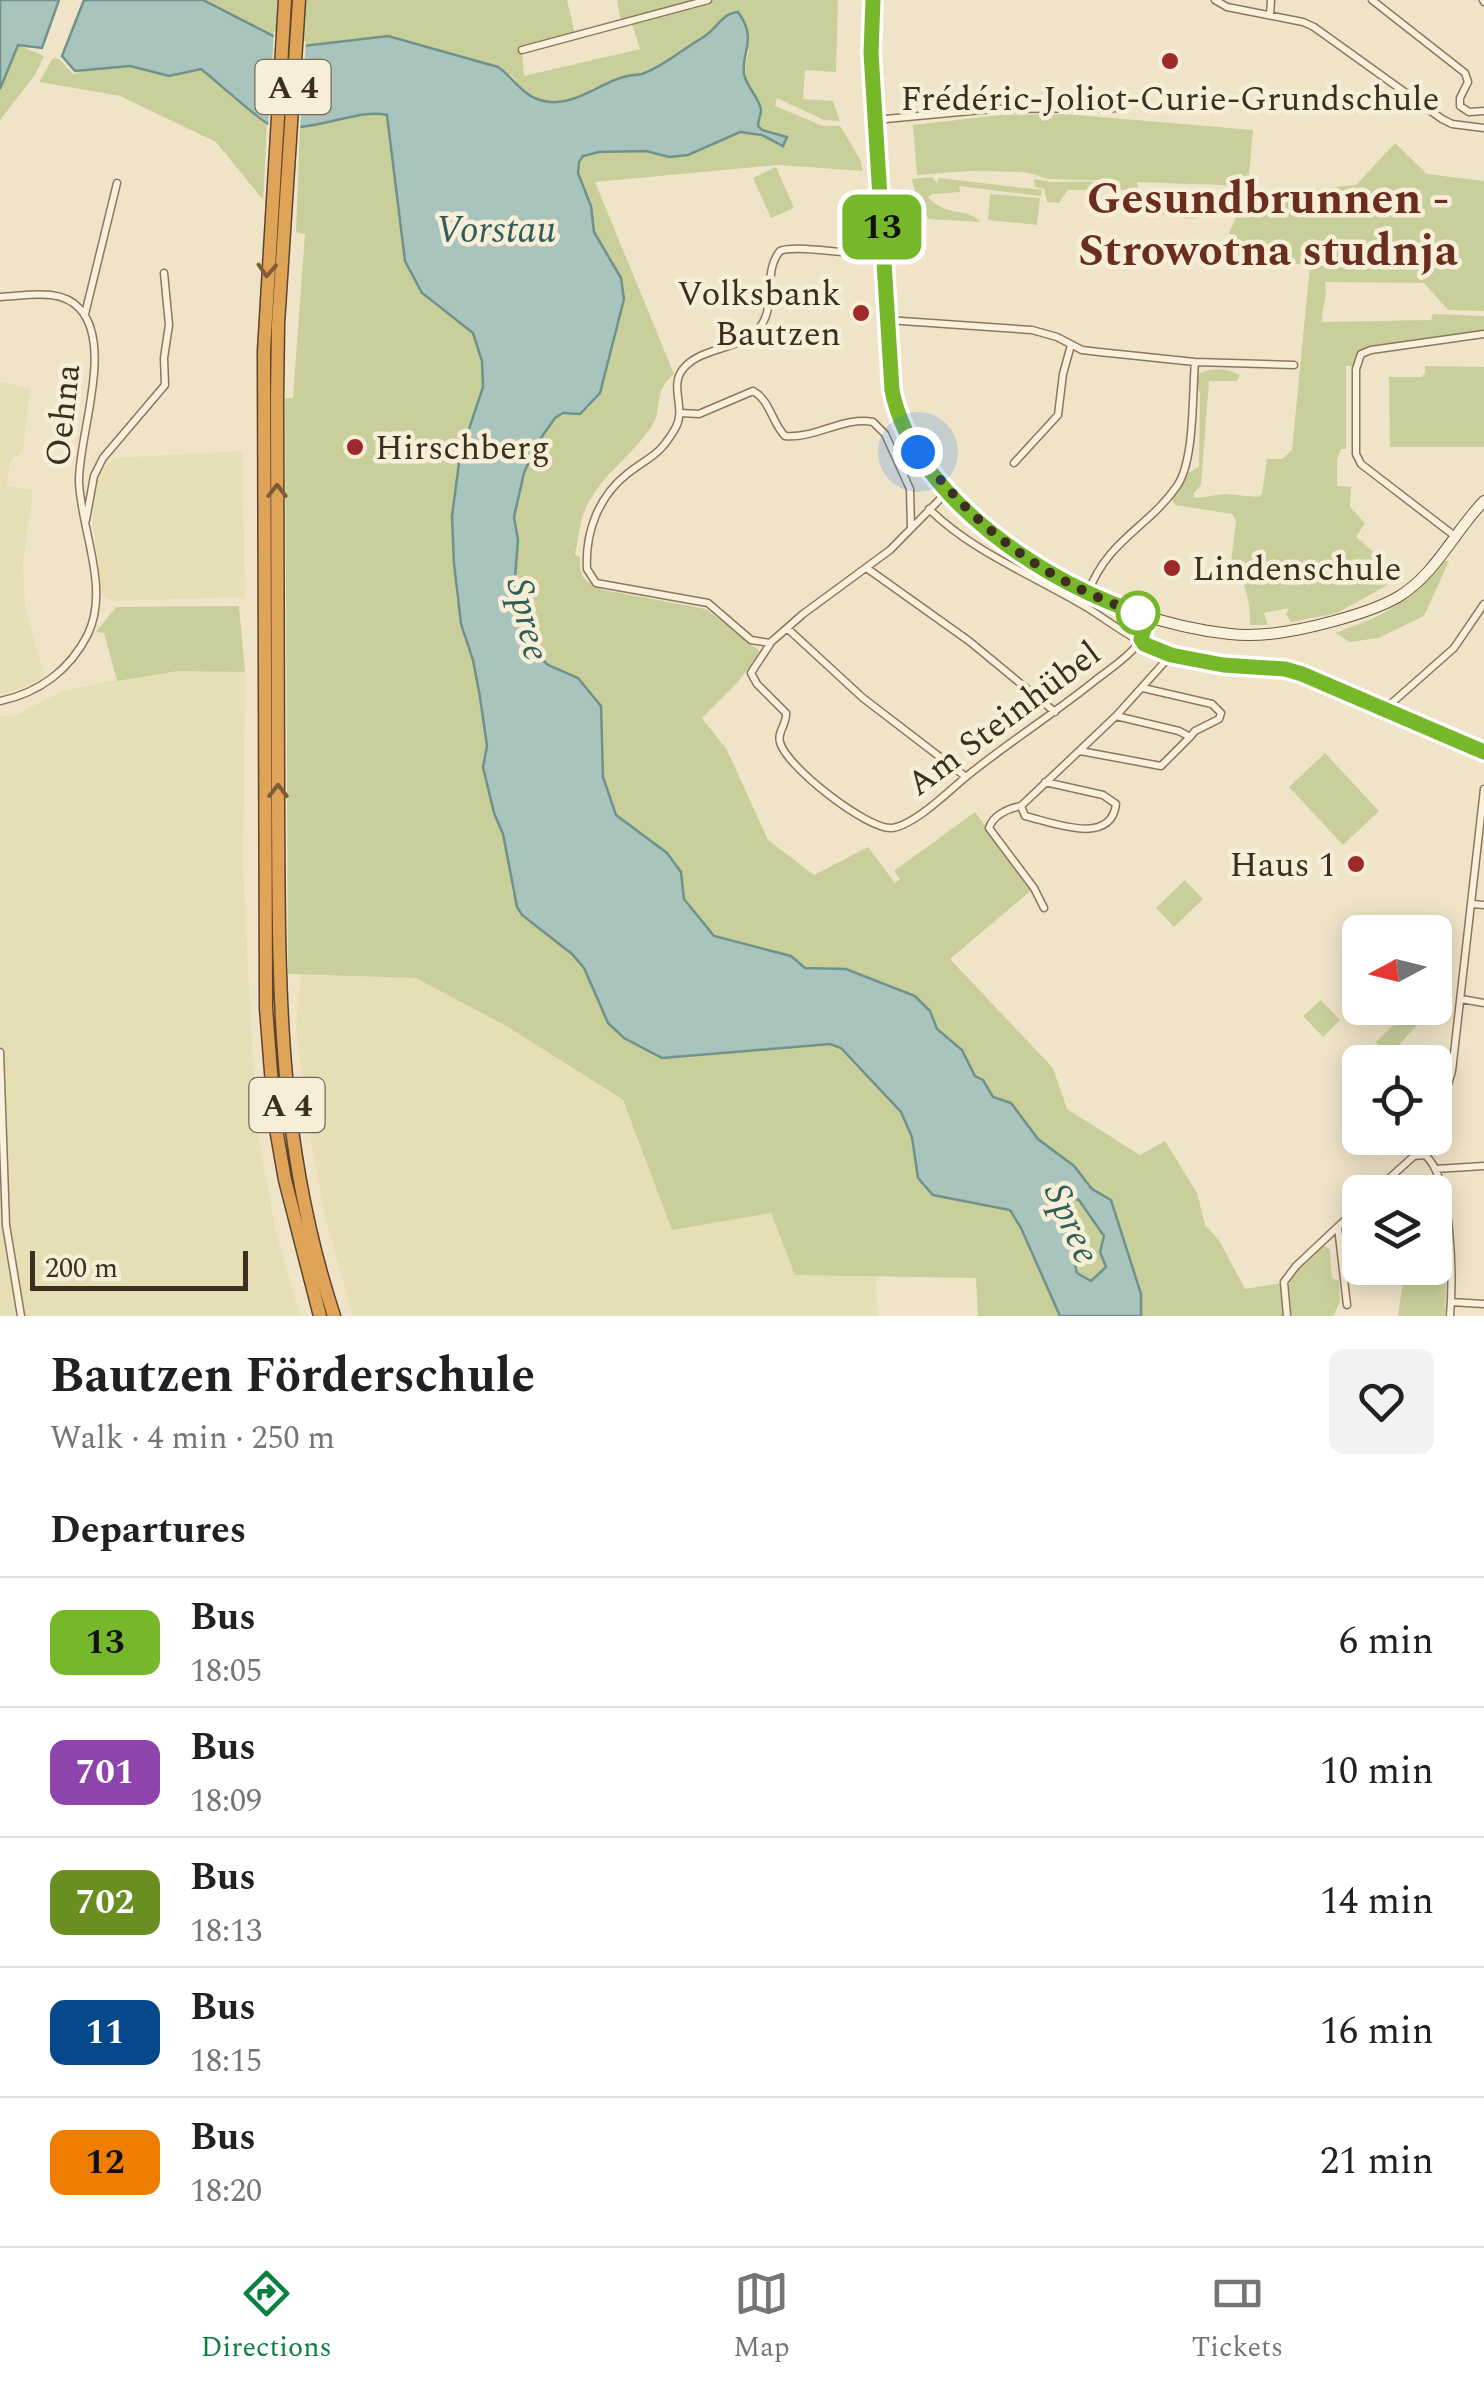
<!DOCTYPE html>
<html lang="en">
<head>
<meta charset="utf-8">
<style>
	body { margin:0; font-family:Spectral,serif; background:#f2f2f2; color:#202124; height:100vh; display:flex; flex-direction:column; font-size:38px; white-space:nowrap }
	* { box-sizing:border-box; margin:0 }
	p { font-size:32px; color:#757577 }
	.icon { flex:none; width:55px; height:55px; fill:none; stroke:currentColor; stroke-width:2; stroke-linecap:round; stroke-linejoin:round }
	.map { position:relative; height:1316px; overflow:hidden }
	.side { display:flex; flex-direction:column; background:#fff; flex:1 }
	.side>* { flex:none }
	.badge { padding:0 20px; border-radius:15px; font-size:35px; line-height:65px }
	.needle { width:65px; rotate:263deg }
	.controls { position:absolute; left:1342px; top:915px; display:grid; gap:20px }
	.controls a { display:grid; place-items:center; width:110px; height:110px; border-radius:15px; background:#fff; box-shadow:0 5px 25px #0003; font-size:50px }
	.scale { position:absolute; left:30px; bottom:25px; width:218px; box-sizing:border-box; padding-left:10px; border:5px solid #3d2e20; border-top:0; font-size:28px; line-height:35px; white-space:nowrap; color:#3d2e20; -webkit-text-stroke:8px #f7eed8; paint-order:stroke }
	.you { position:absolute; width:50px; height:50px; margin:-25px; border:8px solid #fff; border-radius:50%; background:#1a73e8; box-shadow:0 0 0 15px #1a73e833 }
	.map>.badge { position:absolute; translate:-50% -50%; box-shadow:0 0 0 5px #fff }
	h2 { padding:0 50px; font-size:38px; line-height:90px }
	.round { display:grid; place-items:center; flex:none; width:105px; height:105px; border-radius:15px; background:#f2f2f2 }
	.summary { display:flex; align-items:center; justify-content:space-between; height:170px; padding:0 50px }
	h1 { font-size:48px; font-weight:700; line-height:75px }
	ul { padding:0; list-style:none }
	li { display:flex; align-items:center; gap:30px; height:130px; padding:0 50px; border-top:2px solid #e0e0e0 }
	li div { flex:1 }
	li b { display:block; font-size:38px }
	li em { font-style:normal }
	li .badge { min-width:110px; font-weight:700; text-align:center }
	.menu { display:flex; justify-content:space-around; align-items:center; height:140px; border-top:2px solid #e0e0e0; background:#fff; font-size:28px; color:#757577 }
	.menu a { display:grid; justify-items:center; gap:5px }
	.menu .active { color:#0b8043 }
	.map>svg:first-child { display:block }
	.farmland { fill:#e6deb5 }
	.green { fill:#c9cf9b }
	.water { fill:#a9c4bc; stroke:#6f938a; stroke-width:2.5; fill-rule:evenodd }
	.pier { fill:#f0e4c8 }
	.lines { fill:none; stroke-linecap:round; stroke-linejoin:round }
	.street-casing { stroke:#8d765c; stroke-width:9 }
	.secondary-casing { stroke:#6f573f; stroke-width:12 }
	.highway-casing { stroke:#5b4430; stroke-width:15 }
	.street { stroke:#faf1dc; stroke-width:6 }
	.secondary { stroke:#faf1dc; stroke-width:10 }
	.highway { stroke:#e0a458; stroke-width:12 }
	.oneway { stroke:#7e5d36 }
	.line-casing { stroke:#fff; stroke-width:22 }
	.line { stroke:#76b82a; stroke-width:15 }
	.walk { stroke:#3d2e20; stroke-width:10; stroke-dasharray:0 18 }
	.poi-dot { fill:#9e2a2b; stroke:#f7eed8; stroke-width:4 }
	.stop-dot { fill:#fff; stroke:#76b82a; stroke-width:5 }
	.labels { text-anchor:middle; stroke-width:9; stroke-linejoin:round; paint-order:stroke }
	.shield { fill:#f7eed8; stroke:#756857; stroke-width:2.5 }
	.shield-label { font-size:32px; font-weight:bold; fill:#3d2e20 }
	.poi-label { font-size:35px; fill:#3d2e20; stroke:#f7eed8; text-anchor:end }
	.street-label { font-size:35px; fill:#3d2e20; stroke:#f7eed8 }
	.water-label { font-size:38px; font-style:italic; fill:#2f5d5a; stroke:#f7eed8 }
	.district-label { font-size:45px; font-weight:bold; fill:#6b2e1e; stroke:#f7eed8 }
</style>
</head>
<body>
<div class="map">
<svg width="1484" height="1316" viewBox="0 0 1484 1316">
	<rect width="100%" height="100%" fill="#f0e4c8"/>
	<path class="farmland" d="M0 382 30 388 23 451 10 462 7 486 33 490 23 564 25 606 44 676 23 688 0 693Z
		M242 451 245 597 114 601 103 596 93 524 95 490 101 472 114 458Z
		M178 671 245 672 243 869 256 1122 275 1228 300 1316H0V715L12 717 63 691 129 677Z
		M301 975 416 978 508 1027 623 1101 672 1230 771 1213 795 1274 876 1276 877 1316H353L325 1217 308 1125 296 1025Z"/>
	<path class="green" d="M203 0H567L575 34 522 50 524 76 640 49 631 21 621 23 617 0H838L836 72 805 70 803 99 833 101 840 121 824 120 777 98 775 106 823 126H840L860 159 863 171 778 165 595 182 674 374C650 395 665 408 650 429 629 459 595 480 583 515 579 527 578 541 575 554L580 557C579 577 585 583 604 590L706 609 758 650 760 654 736 684 702 718 727 750 768 840 814 875 868 847 895 883 900 879 894 871 975 812 1034 888 950 959 1053 1068 1067 1109 1140 1155 1165 1141 1197 1193 1205 1225 1219 1240 1245 1289 1282 1283 1284 1316H1141V1294L1111 1200 1092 1189 1074 1166 1038 1139 1011 1103 993 1097 983 1080 975 1076 962 1050 937 1029 930 1011 915 996 846 968H805L791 956 714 936 684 899 681 872 616 815 603 777 596 697 578 678 548 665 523 623V607L514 591 518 540 514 517 524 473 536 445 555 418 588 408 600 394 624 299 621 278 594 232 591 206 578 173 579 162 583 156 599 152 646 151 669 157 687 155 740 132 762 135 783 145 786 137 761 130 758 126V102C743 87 743 70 749 50L716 30 643 74 623 76 591 89 586 95 561 102 540 100 527 94 512 76 498 67 424 46 358 38 295 48Z
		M18 45 44 56 35 75 0 120V89Z
		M53 58 59 59 73 74 91 68 130 66 169 75 201 69 267 124 263 200 216 142 120 96 39 82Z
		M377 112 387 115 392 155 433 304 473 333 482 361 483 387 460 456 452 516 456 598 473 660 487 746 483 767 511 868 512 892 547 935 572 954 584 968 624 1038 662 1058 831 1044 841 1048 901 1112 912 1136 918 1178 933 1195 975 1204 964 1140 1021 1228 1060 1316H978L976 1278 795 1275 771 1213 672 1230 623 1100 508 1027 416 978 288 974 285 398H293L305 234 296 232 300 126 319 125Z
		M1065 114 1253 130 1248 186 1137 182 1140 200 1125 208 1123 202 1129 195 1128 190H1068L1059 203 1047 202 1044 189 1035 187 1034 179 1050 182 1125 181 1048 179 1026 172 969 171 917 175 913 125 1001 115Z
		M1395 143 1427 174 1484 181V311L1448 310 1424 283 1325 282C1328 296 1322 306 1322 322L1431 320 1433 314 1484 316V332L1360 350 1353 366H1346V449H1341L1337 460V486L1351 487 1350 507 1365 523 1356 537 1378 556 1377 560 1390 564 1386 586 1337 613 1291 622 1286 614 1289 608 1264 613 1268 625H1250C1251 603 1245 580 1231 562L1236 521 1232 514 1175 505 1172 499 1186 474 1199 467 1200 393 1195 383 1197 374C1211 368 1225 367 1240 375L1237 381H1209L1201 485 1193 494 1195 498 1225 494 1258 497 1262 494 1267 459H1282L1292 450 1310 266C1280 261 1249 258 1229 233L1238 213 1252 195 1356 185Z
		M776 167 794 208 771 218 753 178Z
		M932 177 937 183 939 178 1042 190 1041 196 959 186 960 192 933 194 928 197C949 219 962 205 981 222L929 219 918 207 912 179Z
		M1172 193 1205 194V215C1187 225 1172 211 1154 215L1149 210 1152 206 1150 196Z
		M990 194 1040 198 1037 225 988 220Z
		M1425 366 1484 367V447H1390L1389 377H1421L1425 373Z
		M1441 561H1449L1424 616 1378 638 1350 642 1336 633C1348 627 1361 624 1374 618 1401 605 1422 584 1441 561Z
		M239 606 245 672 178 671 117 681 104 633 96 632 116 607Z
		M1325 753 1379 811 1343 845 1289 787Z
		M1185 880 1203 899 1174 927 1156 908Z
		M1321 1000 1340 1020 1323 1037 1303 1016Z
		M1405 1014 1417 1025 1389 1056 1376 1042Z
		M1055 1192 1079 1199 1104 1236 1100 1252 1106 1267 1091 1282 1077 1273C1075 1247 1065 1226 1052 1204Z
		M1435 1216H1440L1447 1261 1445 1316H1398L1405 1268H1435Z
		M1324 1246 1330 1249 1332 1278 1339 1281 1340 1302 1333 1316H1291C1285 1276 1290 1269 1324 1246Z"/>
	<path class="water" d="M0 0H59L42 48 18 45 0 89Z
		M84 0H203L295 47 388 36 498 67C512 76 522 95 540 100 572 110 597 83 627 76 632 75 637 75 642 74 662 67 683 49 702 38 716 30 722 13 738 12 758 39 741 52 744 74 746 86 761 101 761 110 761 115 758 120 758 126L762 130 787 137 783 146 762 135 740 132 688 155 669 157 646 151 599 152 583 156 579 162 578 173 591 206 594 232 621 278 624 299 600 393 580 414 563 413 555 418 536 445 524 473 514 517 518 540 514 591 523 607 524 623 541 658 548 665 578 678 601 706 603 777 616 815 667 853 681 872 684 899 714 936 791 956 805 968 846 969 915 996 930 1011 937 1029 962 1050 975 1076 983 1080 993 1097 1011 1103 1038 1139 1074 1166 1092 1189 1111 1200 1141 1294V1316H1060L1021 1228 1010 1210 933 1195 918 1178 912 1137 901 1112 841 1048 830 1044 662 1058 624 1038 608 1023 584 968 572 954 522 915 517 907 503 834 494 813 483 767 487 746 480 697 473 660 461 624 454 564 452 516 460 456 483 387 482 361 473 333 422 293 405 261 387 115C357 107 307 137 269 124 261 122 213 78 201 69L169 76 130 66 75 71 62 56ZM1055 1193 1079 1200 1104 1236 1100 1252 1106 1267 1091 1281 1077 1273 1066 1229 1052 1204Z"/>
	<path class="pier" d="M274 31 296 42 306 41 300 131 268 129Z"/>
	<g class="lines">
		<g class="street-casing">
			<path id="street" d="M1215 0 1227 7 1303 22 1314 27 1442 119 1452 124 1484 128
				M1372 0 1465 73 1468 82 1460 98V106L1469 112 1484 111
				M1483 0 1484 2
				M1270 15 1271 0
				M522 50 708 0
				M875 120 992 109 1124 108
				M883 255C858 256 797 244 780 251 763 271 776 302 762 324 746 351 702 345 683 369 669 386 686 408 676 427 659 457 651 455 627 474 598 497 585 533 587 569L596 583 708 603 751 640 770 643 803 614 890 550 948 491
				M0 297C26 296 61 287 80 309 114 347 78 437 79 482 81 530 110 588 88 634 70 670 39 693 0 701
				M85 314 117 183
				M887 320 1032 330 1057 337 1082 350 1099 352 1195 362 1294 365
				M681 413 699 414 753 391C770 400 772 423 785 436 815 439 844 416 873 422L885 434 910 489 911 528
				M1014 463 1058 415 1063 374 1071 345
				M929 509C974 553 1033 575 1086 607 1115 625 1140 646 1173 655 1216 667 1261 663 1303 674L1484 751
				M86 520 94 476 103 458 165 385 164 358 169 325 164 273
				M1456 537 1361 464 1356 454V369L1361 354 1371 350 1484 334
				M868 569 969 641 1055 712
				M1088 593C1107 540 1149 527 1177 486 1195 460 1192 394 1195 362
				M788 629 863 698 966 777
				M770 644 751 673 757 684 786 713C787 724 777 732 780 742 785 766 869 831 892 828 915 825 950 790 967 776 1009 742 1055 713 1097 679 1110 669 1127 658 1138 644 1143 637 1145 625 1148 616
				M1385 709 1454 648 1484 604
				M1116 716 1179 731 1190 737 1195 731 1219 719 1221 713 1212 704 1143 688
				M1080 751 1161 766 1190 737
				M1021 806 1025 816C1051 822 1111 847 1116 804L1103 795 1045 782
				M1472 904 1484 905
				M1044 908 1034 888 989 828C993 815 1009 808 1021 806L1116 716 1171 655
				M1461 999 1484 1003
				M0 1052 6 1225 21 1316
				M1435 1126 1452 1071 1484 789
				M1425 1155C1453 1179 1453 1280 1450 1316
				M1425 1155 1431 1138
				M1435 1169 1484 1166
				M1374 1192 1414 1156 1425 1155
				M1338 1227 1347 1305
				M1451 1302 1484 1304
				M1287 1316 1284 1282 1296 1266 1360 1206"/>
		</g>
		<g class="secondary-casing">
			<path id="secondary" d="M873 0 871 53 889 359C892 385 894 410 906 433 964 544 1108 621 1230 634 1264 638 1301 630 1334 621 1356 615 1379 608 1398 597 1436 574 1454 532 1484 501"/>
		</g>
		<g class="highway-casing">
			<path id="highway" d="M285 0 264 351 266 1008 275 1123 285 1180 320 1316
				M299 0 278 324 277 397C277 531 278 665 278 799 279 981 276 1140 334 1316"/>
		</g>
		<use href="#street" class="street"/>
		<use href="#secondary" class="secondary"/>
		<use href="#highway" class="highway"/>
	</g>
	<defs><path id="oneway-chevron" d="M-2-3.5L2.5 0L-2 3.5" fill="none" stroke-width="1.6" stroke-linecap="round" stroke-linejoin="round" transform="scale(2.5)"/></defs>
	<g class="oneway">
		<use href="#oneway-chevron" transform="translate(267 270) rotate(93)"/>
		<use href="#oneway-chevron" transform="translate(277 491) rotate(-90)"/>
		<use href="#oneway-chevron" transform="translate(278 791) rotate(-90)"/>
	</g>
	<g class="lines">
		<g class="line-casing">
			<path id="line" d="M873 0 871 53 892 390C913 498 1050 587 1148 616L1141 639 1144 644 1171 655 1223 665 1285 669 1302 674 1484 752"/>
		</g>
		<use href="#line" class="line"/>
		<path class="walk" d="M918 452C978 531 1044 580 1138 613"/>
	</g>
	<g class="poi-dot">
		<circle cx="1170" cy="61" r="10"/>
		<circle cx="861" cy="313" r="10"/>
		<circle cx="355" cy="447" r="10"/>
		<circle cx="1172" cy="568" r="10"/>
		<circle cx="1356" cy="864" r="10"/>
	</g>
	<circle class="stop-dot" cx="1138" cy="613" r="20"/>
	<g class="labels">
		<g class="shield">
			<rect x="255.5" y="60" width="75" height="54" rx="8"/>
			<rect x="249.5" y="1078" width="75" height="54" rx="8"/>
		</g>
		<g class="shield-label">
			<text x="293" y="98">A 4</text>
			<text x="287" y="1116">A 4</text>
		</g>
		<g class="poi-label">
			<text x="1170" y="110" text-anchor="middle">Frédéric-Joliot-Curie-Grundschule</text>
			<text x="841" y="305">Volksbank<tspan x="841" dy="40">Bautzen</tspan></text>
			<text x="375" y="459" text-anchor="start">Hirschberg</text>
			<text x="1192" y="580" text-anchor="start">Lindenschule</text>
			<text x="1336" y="876">Haus 1</text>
		</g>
		<g class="street-label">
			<text transform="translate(62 415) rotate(-84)" y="12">Oehna</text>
			<text transform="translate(1003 718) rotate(-37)" y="12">Am Steinhübel</text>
		</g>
		<g class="water-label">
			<text x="496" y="242">Vorstau</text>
			<text transform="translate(529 619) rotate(77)" y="13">Spree</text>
			<text transform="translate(1073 1223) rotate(66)" y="13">Spree</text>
		</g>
		<g class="district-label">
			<text x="1268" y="213">Gesundbrunnen -<tspan x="1268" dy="52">Strowotna studnja</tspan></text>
		</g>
	</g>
</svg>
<div class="controls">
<a><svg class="needle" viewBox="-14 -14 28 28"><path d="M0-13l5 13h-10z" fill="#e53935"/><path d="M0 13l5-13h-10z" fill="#757577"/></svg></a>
<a><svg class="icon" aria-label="locate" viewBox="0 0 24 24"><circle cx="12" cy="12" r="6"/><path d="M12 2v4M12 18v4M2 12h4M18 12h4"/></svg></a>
<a><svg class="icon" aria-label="layers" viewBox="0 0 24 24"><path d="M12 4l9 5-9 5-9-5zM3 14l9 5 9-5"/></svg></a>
</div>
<div class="scale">200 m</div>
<div class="you" style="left:918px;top:452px"></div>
<b class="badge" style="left:882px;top:227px;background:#76b82a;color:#111">13</b>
</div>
<section class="side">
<div class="summary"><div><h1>Bautzen Förderschule</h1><p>Walk · 4 min · 250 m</p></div><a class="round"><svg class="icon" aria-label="heart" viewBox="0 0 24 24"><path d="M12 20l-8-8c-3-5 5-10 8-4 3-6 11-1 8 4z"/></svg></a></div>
<h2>Departures</h2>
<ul>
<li><span class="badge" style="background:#76b82a;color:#111">13</span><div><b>Bus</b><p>18:05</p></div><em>6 min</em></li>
<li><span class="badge" style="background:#8e44ad;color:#fff">701</span><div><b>Bus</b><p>18:09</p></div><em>10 min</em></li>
<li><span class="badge" style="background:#6b8e23;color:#fff">702</span><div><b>Bus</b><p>18:13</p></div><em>14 min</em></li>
<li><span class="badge" style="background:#05498c;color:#fff">11</span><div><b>Bus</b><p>18:15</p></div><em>16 min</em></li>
<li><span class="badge" style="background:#ef7d00;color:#111">12</span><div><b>Bus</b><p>18:20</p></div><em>21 min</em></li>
</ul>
</section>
<nav class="menu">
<a class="active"><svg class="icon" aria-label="directions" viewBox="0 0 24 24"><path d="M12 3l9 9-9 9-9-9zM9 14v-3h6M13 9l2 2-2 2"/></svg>Directions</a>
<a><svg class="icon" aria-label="map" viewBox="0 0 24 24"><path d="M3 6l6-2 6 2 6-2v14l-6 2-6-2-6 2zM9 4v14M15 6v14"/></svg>Map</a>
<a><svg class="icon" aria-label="tickets" viewBox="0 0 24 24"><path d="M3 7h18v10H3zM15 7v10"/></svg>Tickets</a>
</nav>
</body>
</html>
